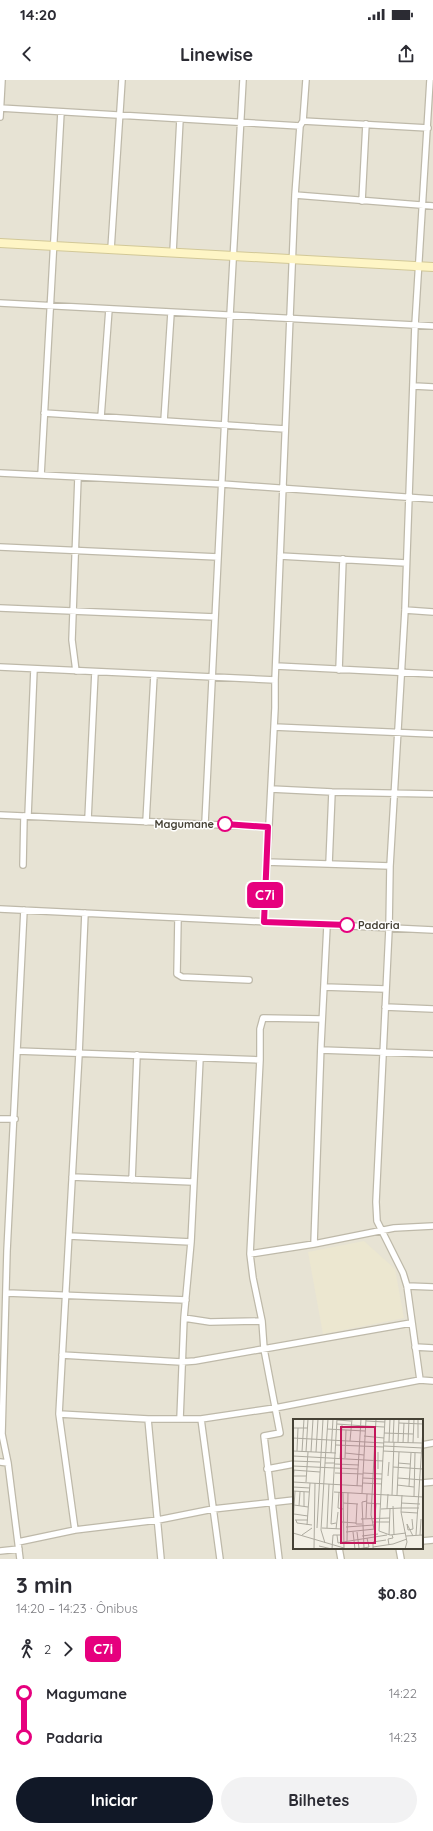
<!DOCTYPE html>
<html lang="pt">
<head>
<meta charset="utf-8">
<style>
	body { margin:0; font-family:Quicksand,sans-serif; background:#f2f2f3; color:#2b2b33; height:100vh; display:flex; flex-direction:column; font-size:15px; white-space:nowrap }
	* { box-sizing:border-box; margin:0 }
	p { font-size:13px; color:#7c7c81 }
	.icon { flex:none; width:22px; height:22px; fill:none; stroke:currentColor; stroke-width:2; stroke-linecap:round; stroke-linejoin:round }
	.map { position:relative; height:1479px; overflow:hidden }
	.side { display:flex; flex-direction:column; background:#fff; flex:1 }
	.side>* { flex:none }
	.badge { padding:0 8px; border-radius:6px; font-size:14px; line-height:26px }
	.map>.badge { position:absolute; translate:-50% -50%; box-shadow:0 0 0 2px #fff }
	.legs { display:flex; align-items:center; gap:6px; height:44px; padding:0 16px; font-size:13px }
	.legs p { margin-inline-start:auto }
	.headline { display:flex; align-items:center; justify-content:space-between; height:68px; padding:0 16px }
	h1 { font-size:22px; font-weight:800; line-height:30px }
	.button { display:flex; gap:8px; margin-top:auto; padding:8px 16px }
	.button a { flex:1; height:46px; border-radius:24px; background:#111827; color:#fff; font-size:16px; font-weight:800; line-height:46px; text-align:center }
	.button a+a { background:#f2f2f3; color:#2b2b33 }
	ul { padding:0 16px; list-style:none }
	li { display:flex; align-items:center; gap:14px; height:44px; font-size:15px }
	li i { display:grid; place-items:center; width:6px; height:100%; margin:0 5px; background:currentColor }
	li i::after { content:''; width:10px; height:10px; margin:-5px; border:3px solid; border-radius:50%; background:#fff }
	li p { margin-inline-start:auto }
	li:first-child i { background:linear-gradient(#0000 50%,currentColor 0) }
	li:last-child i { background:linear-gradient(currentColor 50%,#0000 0) }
	.status { display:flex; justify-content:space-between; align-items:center; height:28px; padding:0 20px; background:#fff; direction:ltr }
	.status svg { height:11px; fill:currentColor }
	header { display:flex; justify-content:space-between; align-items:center; height:52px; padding:0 16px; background:#fff; font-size:18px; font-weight:800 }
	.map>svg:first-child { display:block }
	.residential { fill:#e7e3d4; fill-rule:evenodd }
	.education { fill:#ece7d0 }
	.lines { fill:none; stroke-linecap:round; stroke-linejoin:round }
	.street-casing { stroke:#beb9a9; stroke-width:8 }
	.secondary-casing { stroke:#d2c897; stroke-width:10 }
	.street { stroke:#fff; stroke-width:5.5 }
	.secondary { stroke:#fef5c5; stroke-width:8 }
	.line-1-casing { stroke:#fff; stroke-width:9 }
	.line-1 { stroke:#e6007e; stroke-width:6 }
	.stop-1-dot { fill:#fff; stroke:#e6007e; stroke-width:2 }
	.labels { text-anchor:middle; stroke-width:3; stroke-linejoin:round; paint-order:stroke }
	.stop-label { font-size:11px; font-weight:bold; fill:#454135; stroke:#fff; text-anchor:end }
	.inset-road { fill:none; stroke:#adaa9f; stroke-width:1 }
	.view { fill:#c2185b; fill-opacity:0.15; stroke:#c2185b; stroke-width:2 }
	.inset-edge { fill:none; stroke:#454135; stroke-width:2 }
</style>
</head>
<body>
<div class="status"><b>14:20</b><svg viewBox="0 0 49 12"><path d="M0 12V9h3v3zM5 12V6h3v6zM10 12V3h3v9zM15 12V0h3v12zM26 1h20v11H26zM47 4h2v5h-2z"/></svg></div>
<header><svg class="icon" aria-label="back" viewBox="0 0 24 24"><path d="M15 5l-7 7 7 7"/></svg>Linewise<svg class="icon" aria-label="share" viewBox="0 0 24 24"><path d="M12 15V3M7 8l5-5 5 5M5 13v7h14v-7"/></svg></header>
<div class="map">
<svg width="433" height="1479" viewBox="0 0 433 1479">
	<rect width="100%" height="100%" fill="#f3f0e6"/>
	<path class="residential" d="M0 0H433V1479H0ZM294 1340H422V1468H294Z"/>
	<path class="education" d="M364 1161 395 1189 404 1238 323 1254 308 1172Z"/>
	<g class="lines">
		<g class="street-casing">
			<path id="street" d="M0 28 300 46
				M0 37 2 0
				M303 41 428 48
				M295 115 433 126
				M362 121 366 44
				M111 169 122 0
				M173 172 180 39
				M0 223 433 246
				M414 306 433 307
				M44 333 285 349
				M101 337 109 229
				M164 341 171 233
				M0 393 222 404 433 419
				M41 395 61 32
				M0 467 218 477
				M280 476 406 483
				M0 528 215 537
				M405 530 433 532
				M276 586 433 594
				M0 587 275 600
				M339 590 343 479
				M76 591 72 560 78 397
				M274 647 433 654
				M271 709 332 712 433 714
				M0 735 268 747
				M28 736 34 589
				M88 739 95 592
				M146 742 154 595
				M205 743 230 235 243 0
				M266 782 390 786
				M329 784 332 712
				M23 785 24 736
				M0 829 433 850
				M178 838 177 894 182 897 249 900
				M264 842 275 628V600L295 115 300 46 303 41 306 0
				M324 907 385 909
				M385 927 433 929
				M321 970 433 974
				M17 971 260 980
				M200 978 191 1162 184 1238 210 1242 262 1241
				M0 1039H15
				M72 1097 193 1102
				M132 1100 137 975
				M69 1156 191 1162
				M314 1164 321 964 327 846
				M250 1174 314 1164 394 1148 433 1146
				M407 1206 433 1207
				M7 1213 186 1220
				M415 1267 433 1268
				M62 1275 181 1282 195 1281 411 1243
				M420 1300 407 1206 403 1193 377 1141 376 1122 389 849 390 786 405 530 415 245 430 0
				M59 1334 148 1339H201L275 1328 420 1300 433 1301
				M148 1339 161 1479
				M180 1339 184 1238
				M201 1339 220 1479
				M422 1365 433 1363
				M0 1382 8 1383
				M267 1389 294 1384
				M422 1403 433 1402
				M75 1450 59 1334 79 974 85 833
				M422 1461 433 1460
				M18 1462 75 1450 158 1440 213 1429 294 1420
				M339 1468 341 1479
				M399 1468 401 1479
				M0 1471 19 1469
				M20 1479 8 1383 2 1354 7 1171 24 830
				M279 1479 264 1356 280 1353 264 1269 262 1241 253 1198 250 1174 260 980V949L263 938 322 939"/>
		</g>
		<g class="secondary-casing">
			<path id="secondary" d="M0 163 433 187"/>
		</g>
		<use href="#street" class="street"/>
		<use href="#secondary" class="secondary"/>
	</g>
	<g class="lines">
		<g class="line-1-casing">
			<path id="line-1" d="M225 744 268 747 264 842 347 845"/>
		</g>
		<use href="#line-1" class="line-1"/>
	</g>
	<g class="stop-1-dot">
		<circle cx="225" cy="744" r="7"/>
		<circle cx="347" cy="845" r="7"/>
	</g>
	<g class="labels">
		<g class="stop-label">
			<text x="214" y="748">Magumane</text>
			<text x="358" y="849" text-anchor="start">Padaria</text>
		</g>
	</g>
	<g transform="translate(293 1339)">
		<rect width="130" height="130" fill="#f3f0e6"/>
		<path class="inset-road" d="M35 0 32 44H42M92 0 86 112 97 116 113 114M44 1 58 2M73 2 92 3M106 4 130 5M44 5 72 7M72 7 91 8M0 9H15M34 10 72 12M91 14 120 15M71 17 91 19M0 19 91 24M125 19V0M48 21 49 6M57 22 59 0M91 23 129 24M96 23 97 0M100 23 101 0M105 23 106 0M110 24 111 4M115 24 116 0M120 24 121 0M43 26 91 28M91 27 130 29M0 32 43 34M4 32 5 9M90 32 130 34M9 33 11 0M13 33 15 0M18 33 20 0M23 33 25 0M38 34 40 0M52 34 71 36M0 37 90 42M47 39 48 26M52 39 53 11M0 42 27 43M105 44 117 45M42 45 66 46M0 47 42 49M100 48 130 50M42 49 65 50M85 50V33M0 51 27 53M42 54 70 55M70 54 89 55M0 57H13M95 57 96 43M70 59 89 60M105 59 130 61M0 63 69 67M0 63 1 51M13 63 15 33M70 64 89 65M104 66 121 68M64 67 68 0M116 67 118 34M0 68 17 69M0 72 16 73M41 73 130 78M46 73 45 89 50 90M50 73 51 129M69 74 73 0M99 76 101 23M104 76 106 33M109 76 108 93 114 123 112 130M121 77 122 34M50 84 65 85M74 84 88 85M108 84 127 85M64 85 63 105H69M1 86 15 88M6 87 7 73M11 87V73M100 87 101 116M108 89H126M88 90 108 89M94 90 95 75M108 93 125 94M1 95 15 97M82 98 83 85M73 99 74 75M68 100 97 99M2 101H15M3 101 4 104 19 106M0 103 2 72M49 103 63 104M80 103H97M43 104 38 105 44 0M114 105 115 111 120 110 119 100M114 105 120 117M14 106 17 64M53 108 81 106M24 109 30 0M29 109 49 110M34 109 36 65M43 110 45 93M81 110 78 96 83 0M53 113 82 110M60 113 62 130M64 113 66 129M0 114 51 129M9 116 19 109M44 116 45 124 50 123M96 116 97 90M123 116 130 10M127 116 128 100M69 117 85 115M113 117 130 116M54 122 55 74M50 123 94 116M32 124 28 111 32 44M96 126 95 120 100 119 99 116M26 127 39 130M80 128 100 125 114 120M71 129 69 83 74 82M21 130 22 64M39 130 40 116H49M65 130 76 128 74 119M80 130V123L93 121"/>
		<path class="view" d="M48 8H82V124H48Z"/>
		<rect width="130" height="130" class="inset-edge"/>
	</g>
</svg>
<b class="badge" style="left:265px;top:815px;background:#e6007e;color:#fff">C7i</b>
</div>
<section class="side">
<div class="headline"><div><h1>3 min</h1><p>14:20 – 14:23 · Ônibus</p></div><b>$0.80</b></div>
<div class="legs"><svg class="icon" aria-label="walk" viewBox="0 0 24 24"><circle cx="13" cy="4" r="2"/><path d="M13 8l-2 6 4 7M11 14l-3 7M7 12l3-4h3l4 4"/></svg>2<svg class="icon" aria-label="forward" viewBox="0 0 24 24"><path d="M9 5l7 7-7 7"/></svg><b class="badge" style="background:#e6007e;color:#fff">C7i</b></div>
<ul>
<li><i style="color:#e6007e"></i><b>Magumane</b><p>14:22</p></li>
<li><i style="color:#e6007e"></i><b>Padaria</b><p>14:23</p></li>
</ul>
<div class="button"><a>Iniciar</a><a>Bilhetes</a></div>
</section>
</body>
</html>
